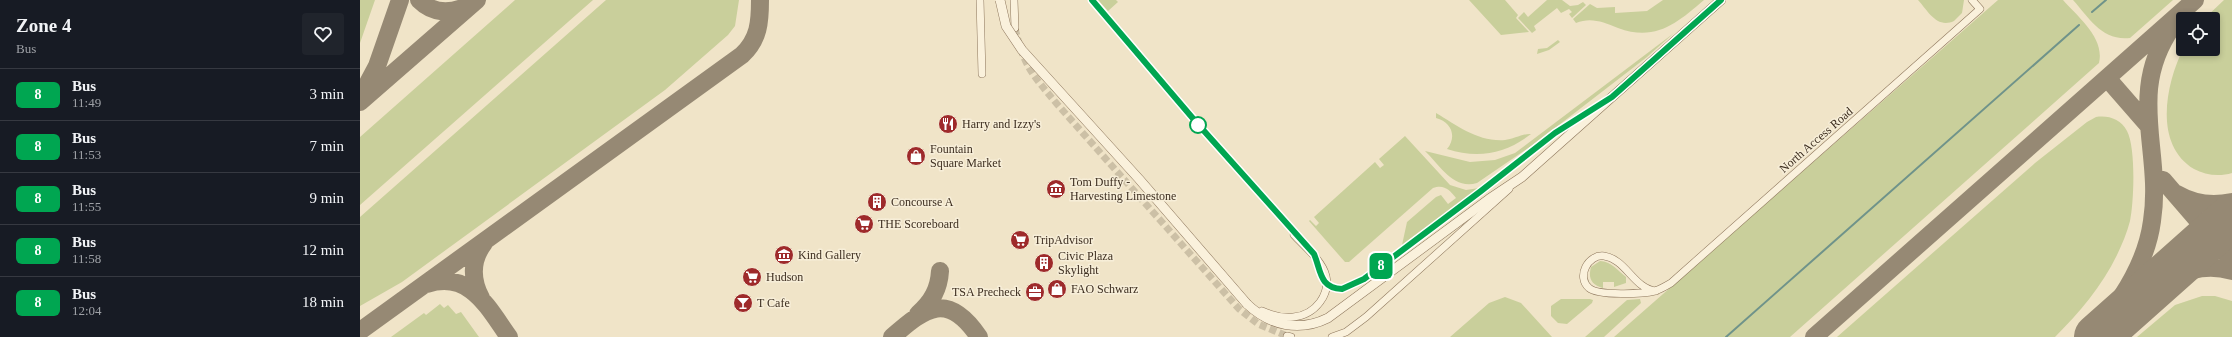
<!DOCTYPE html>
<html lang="en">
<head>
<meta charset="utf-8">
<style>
	body { margin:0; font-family:"Times New Roman",serif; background:#20242c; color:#f1f3f6; height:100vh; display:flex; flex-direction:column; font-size:15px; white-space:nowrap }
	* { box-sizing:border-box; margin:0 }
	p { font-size:13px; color:#9ea1a6 }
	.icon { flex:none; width:22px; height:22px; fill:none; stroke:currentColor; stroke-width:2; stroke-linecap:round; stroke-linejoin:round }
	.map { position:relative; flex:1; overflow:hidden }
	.drawer { display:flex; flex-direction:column; background:#171b24; width:360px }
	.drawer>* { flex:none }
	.badge { padding:0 8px; border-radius:6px; font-size:14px; line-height:26px }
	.tools { position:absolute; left:1816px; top:12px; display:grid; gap:8px }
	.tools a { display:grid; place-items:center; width:44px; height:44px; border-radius:4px; background:#171b24; box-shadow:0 2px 6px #0003; font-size:20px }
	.map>.badge { position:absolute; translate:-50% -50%; box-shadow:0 0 0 2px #fff }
	.round { display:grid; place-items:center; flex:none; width:42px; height:42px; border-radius:4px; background:#20242c }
	.summary { display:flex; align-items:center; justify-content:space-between; height:68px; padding:0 16px }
	h1 { font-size:19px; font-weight:600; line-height:30px }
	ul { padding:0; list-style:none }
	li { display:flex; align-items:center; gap:12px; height:52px; padding:0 16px; border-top:1px solid #363941 }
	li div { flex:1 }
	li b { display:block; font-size:15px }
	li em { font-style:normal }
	li .badge { min-width:44px; font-weight:700; text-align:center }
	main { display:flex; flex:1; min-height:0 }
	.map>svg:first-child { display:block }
	.green { fill:#c9cf9b }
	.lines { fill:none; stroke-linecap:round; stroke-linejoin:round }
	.stream { stroke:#6f938a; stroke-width:2 }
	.taxiway { stroke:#968974; stroke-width:18 }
	.runway { stroke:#968974; stroke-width:46 }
	.minor-tunnel { stroke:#ccc0a6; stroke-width:7; stroke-dasharray:7 3.5; stroke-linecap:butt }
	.minor-casing { stroke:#8d765c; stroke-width:8 }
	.tertiary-casing { stroke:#8d765c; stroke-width:10 }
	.minor { stroke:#faf1dc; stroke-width:7 }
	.tertiary { stroke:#faf1dc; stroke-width:9 }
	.tertiary-bridge-casing { stroke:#8d765c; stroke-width:10; stroke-linecap:butt }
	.tertiary-bridge { stroke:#faf1dc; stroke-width:9 }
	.line-casing { stroke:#fff; stroke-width:9 }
	.line { stroke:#00a651; stroke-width:6 }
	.stop-dot { fill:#fff; stroke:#00a651; stroke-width:2 }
	.labels { text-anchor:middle; stroke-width:3; stroke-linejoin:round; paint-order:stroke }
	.poi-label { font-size:12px; fill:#3d2e20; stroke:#f7eed8; text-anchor:start }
	.street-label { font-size:12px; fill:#3d2e20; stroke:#f7eed8 }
</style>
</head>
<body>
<main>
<section class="drawer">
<div class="summary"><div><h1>Zone 4</h1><p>Bus</p></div><a class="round"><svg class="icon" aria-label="heart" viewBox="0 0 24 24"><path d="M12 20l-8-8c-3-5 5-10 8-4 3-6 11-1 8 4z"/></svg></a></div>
<ul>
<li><span class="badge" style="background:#00a651;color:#fff">8</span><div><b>Bus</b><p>11:49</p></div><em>3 min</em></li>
<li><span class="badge" style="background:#00a651;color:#fff">8</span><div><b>Bus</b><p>11:53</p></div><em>7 min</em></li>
<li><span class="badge" style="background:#00a651;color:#fff">8</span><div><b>Bus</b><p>11:55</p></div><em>9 min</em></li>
<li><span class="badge" style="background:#00a651;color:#fff">8</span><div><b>Bus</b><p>11:58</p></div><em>12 min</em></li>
<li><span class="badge" style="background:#00a651;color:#fff">8</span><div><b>Bus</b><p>12:04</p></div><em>18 min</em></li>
</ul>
</section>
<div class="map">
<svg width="1872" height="337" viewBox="0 0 1872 337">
	<rect width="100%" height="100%" fill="#f0e4c8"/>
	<path class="green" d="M0 0H15L0 43Z
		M155 0H233L0 205V137Z
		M246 0H379L375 26 368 35 305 90 42 282 0 306V217Z
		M738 0H756L758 2 748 11Z
		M1109 0H1145L1158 15 1156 18 1169 32 1141 35Z
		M1187 0H1202L1210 6 1218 5 1223 2 1226 5 1212 18 1209 14 1212 12 1209 9 1201 13 1197 8 1174 26 1176 30 1172 33 1158 18 1164 12 1168 17Z
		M1303 0H1344C1317 23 1296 42 1258 28 1243 22 1231 17 1216 23L1213 19 1230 4 1237 8 1255 7V13L1287 11Z
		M1558 0H1604L1602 13 1594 21C1577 29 1568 11 1558 0Z
		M1638 0H1703C1718 17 1745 38 1739 63L1430 337H1254Z
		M1713 0H1813L1770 38C1742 41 1730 19 1713 0Z
		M1864 0H1872V173C1859 177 1845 175 1834 169 1793 144 1806 84 1823 49H1853V19H1844Z
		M1314 33 1287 57 1177 142 1117 183C1093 190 1080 165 1065 151L1110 162 1135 160 1155 153Z
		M1198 40 1200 42 1189 50 1177 54 1178 49 1187 48Z
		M1076 113C1098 126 1118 142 1145 140 1153 139 1165 133 1171 134 1145 154 1118 159 1087 149 1097 137 1092 122 1076 118Z
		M1736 117C1748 115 1761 119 1767 131 1776 148 1774 202 1770 221 1767 233 1762 244 1757 255 1742 286 1719 313 1695 337H1477L1675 163 1727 122Z
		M1045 136 1090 185 1106 190 1119 188 1042 245 1047 222 1076 197 1081 195 1088 204 1096 198C1090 190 1084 184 1073 188L989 262H985L949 221 950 220 956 226 959 223 954 217 1015 162 1020 168 1024 165 1019 159Z
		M1240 261C1251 261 1258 271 1266 277V283L1254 287V282H1243V288C1231 285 1228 278 1231 267Z
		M1842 296H1855L1872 301V337H1777L1815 305Z
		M1145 297 1161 303 1192 337H1090L1129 303Z
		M1230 299 1233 300 1232 303 1207 324 1198 323 1191 316V306L1201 299Z
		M1280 299 1281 303 1244 337H1225L1267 300Z
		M80 304 84 308 88 305 96 314 101 312 119 337H31L64 313 66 315Z"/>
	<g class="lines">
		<path class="stream" d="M1732 12 1746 0
			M1366 337 1719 25"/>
		<path class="taxiway" d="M59 0C73 14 90 14 107 6
			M1747 78 1788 125
			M2 94 17 66 40 0
			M0 102 117 0
			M1803 180 1872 260
			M1817 194C1834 204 1853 206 1872 202
			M67 284C110 270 128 308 149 337
			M121 298C111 279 111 260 124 243
			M558 314C572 302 579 289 580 271
			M1748 330C1783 299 1821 255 1872 271
			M0 331 382 55C399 39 400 22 400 0
			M532 337C566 307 588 291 619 337
			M1454 337 1835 0
			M1730 337C1759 305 1786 266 1792 221 1803 151 1766 93 1812 27"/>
		<path class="runway" d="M1737 337 1872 217"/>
		<path class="minor-tunnel" d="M655 28C664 67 672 74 697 104L879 309 898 324 927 336"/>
		<g class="minor-casing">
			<path id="minor" d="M620 0 622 74
				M654 0 655 28
				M1296 291C1274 289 1266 259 1244 256 1228 254 1216 277 1229 288 1238 296 1283 294 1295 291 1301 289 1306 286 1311 283L1620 9 1612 0
				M902 311C922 320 946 321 960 302 966 294 968 285 966 276 962 260 944 246 934 235
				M927 336 931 337
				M972 337 986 332 1006 317 1149 189"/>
		</g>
		<g class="tertiary-casing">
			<path id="tertiary" d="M887 304C910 326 940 332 968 318L1129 199 1162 177 1361 0"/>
		</g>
		<use href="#minor" class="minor"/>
		<use href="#tertiary" class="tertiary"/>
		<g class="tertiary-bridge-casing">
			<path id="tertiary-bridge" d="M640 0 646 26 662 50 779 179 887 304"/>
		</g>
		<use href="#tertiary-bridge" class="tertiary-bridge"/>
	</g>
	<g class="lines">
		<g class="line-casing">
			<path id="line" d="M732 0 836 122 954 254C961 270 959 288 982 289L1004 279 1121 191 1195 133 1252 97 1361 0"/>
		</g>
		<use href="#line" class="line"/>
	</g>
	<defs>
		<g id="restaurant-disc" transform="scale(1)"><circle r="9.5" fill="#9e2a2b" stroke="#f7eed8"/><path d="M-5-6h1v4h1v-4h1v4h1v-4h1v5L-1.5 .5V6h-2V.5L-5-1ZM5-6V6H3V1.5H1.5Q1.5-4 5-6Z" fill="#fff"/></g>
		<g id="shop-disc" transform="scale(1)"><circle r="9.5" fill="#9e2a2b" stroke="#f7eed8"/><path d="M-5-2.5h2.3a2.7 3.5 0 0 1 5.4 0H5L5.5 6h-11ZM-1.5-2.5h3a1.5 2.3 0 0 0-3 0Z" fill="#fff"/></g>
		<g id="museum-disc" transform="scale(1)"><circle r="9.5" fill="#9e2a2b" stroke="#f7eed8"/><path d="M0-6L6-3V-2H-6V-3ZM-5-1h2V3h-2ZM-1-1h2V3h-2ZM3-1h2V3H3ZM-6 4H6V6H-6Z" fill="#fff"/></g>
		<g id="building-disc" transform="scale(1)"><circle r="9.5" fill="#9e2a2b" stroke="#f7eed8"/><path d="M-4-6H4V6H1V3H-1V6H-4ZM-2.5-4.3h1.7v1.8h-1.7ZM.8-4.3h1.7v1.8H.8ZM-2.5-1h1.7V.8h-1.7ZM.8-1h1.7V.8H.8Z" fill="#fff"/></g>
		<g id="supermarket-disc" transform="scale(1)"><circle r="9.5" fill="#9e2a2b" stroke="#f7eed8"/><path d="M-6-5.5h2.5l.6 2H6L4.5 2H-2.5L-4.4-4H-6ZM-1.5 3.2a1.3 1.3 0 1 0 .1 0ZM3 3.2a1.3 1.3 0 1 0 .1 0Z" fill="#fff"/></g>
		<g id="office-disc" transform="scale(1)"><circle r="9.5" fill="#9e2a2b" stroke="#f7eed8"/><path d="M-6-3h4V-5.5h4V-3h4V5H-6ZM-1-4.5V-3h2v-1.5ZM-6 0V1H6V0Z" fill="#fff"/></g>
		<g id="bar-disc" transform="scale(1)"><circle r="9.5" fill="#9e2a2b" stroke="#f7eed8"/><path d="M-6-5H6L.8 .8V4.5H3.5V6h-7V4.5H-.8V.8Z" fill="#fff"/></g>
	</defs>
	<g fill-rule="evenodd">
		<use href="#restaurant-disc" x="588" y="124"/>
		<use href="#shop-disc" x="556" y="156"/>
		<use href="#museum-disc" x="696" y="189"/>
		<use href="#building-disc" x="517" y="202"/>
		<use href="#supermarket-disc" x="504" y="224"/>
		<use href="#supermarket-disc" x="660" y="240"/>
		<use href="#museum-disc" x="424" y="255"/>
		<use href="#building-disc" x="684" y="263"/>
		<use href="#supermarket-disc" x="392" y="277"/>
		<use href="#shop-disc" x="697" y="289"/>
		<use href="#office-disc" x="675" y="292"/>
		<use href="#bar-disc" x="383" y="303"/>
	</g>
	<circle class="stop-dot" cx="838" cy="125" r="8"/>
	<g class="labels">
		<g class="poi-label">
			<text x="602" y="128">Harry and Izzy's</text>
			<text x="570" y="153">Fountain<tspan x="570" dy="14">Square Market</tspan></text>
			<text x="710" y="186">Tom Duffy -<tspan x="710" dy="14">Harvesting Limestone</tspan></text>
			<text x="531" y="206">Concourse A</text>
			<text x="518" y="228">THE Scoreboard</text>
			<text x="674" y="244">TripAdvisor</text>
			<text x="438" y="259">Kind Gallery</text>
			<text x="698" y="260">Civic Plaza<tspan x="698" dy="14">Skylight</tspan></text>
			<text x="406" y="281">Hudson</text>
			<text x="711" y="293">FAO Schwarz</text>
			<text x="661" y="296" text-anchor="end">TSA Precheck</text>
			<text x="397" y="307">T Cafe</text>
		</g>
		<g class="street-label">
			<text transform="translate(1456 140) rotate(-41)" y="4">North Access Road</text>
		</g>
	</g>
</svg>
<div class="tools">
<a><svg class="icon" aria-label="locate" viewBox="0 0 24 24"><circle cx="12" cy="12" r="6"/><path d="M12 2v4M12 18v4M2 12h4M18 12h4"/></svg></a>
</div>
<b class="badge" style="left:1021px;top:266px;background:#00a651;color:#fff">8</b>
</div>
</main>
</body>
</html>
